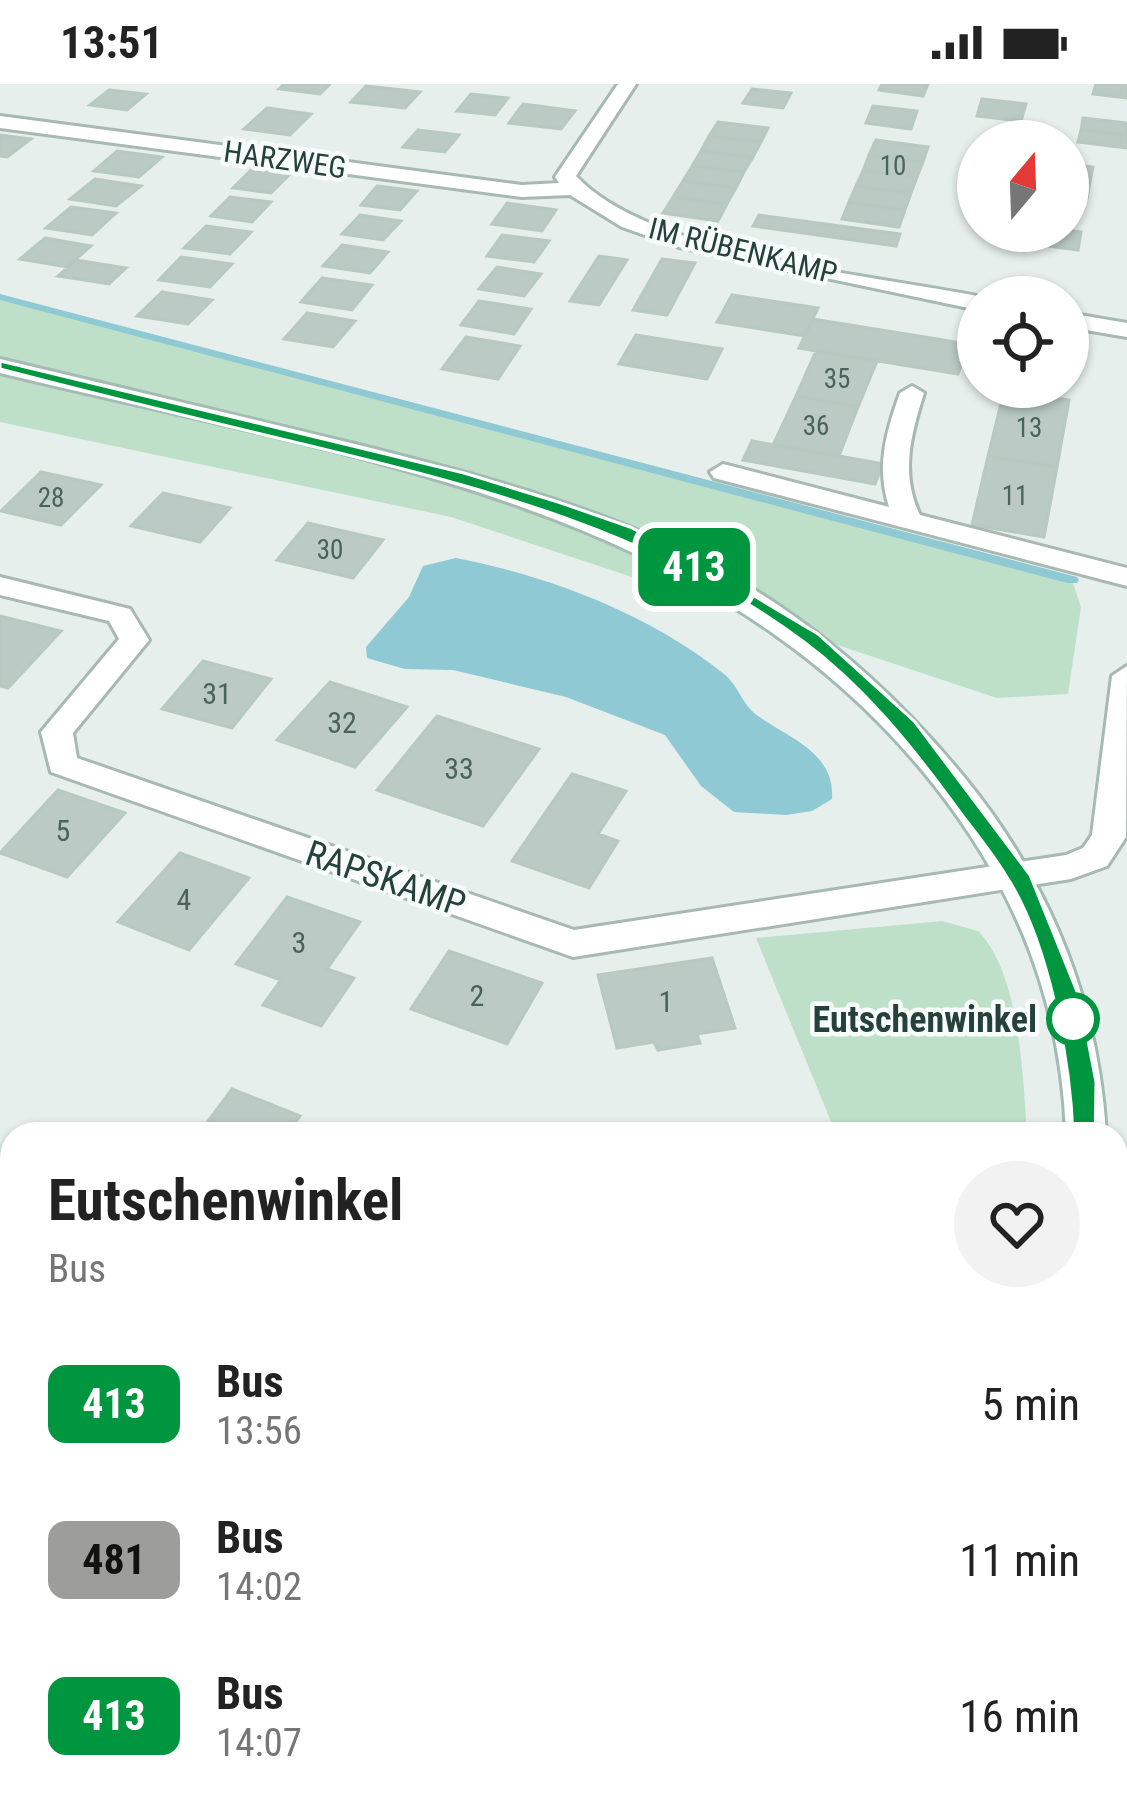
<!DOCTYPE html>
<html lang="en">
<head>
<meta charset="utf-8">
<style>
	body { margin:0; font-family:"Roboto Condensed",sans-serif; background:#f2f2f2; color:#222; height:100vh; display:flex; flex-direction:column; font-size:45px; white-space:nowrap }
	* { box-sizing:border-box; margin:0 }
	p { font-size:39px; color:#767676 }
	.icon { flex:none; width:66px; height:66px; fill:none; stroke:currentColor; stroke-width:2; stroke-linecap:round; stroke-linejoin:round }
	.map { position:relative; flex:1; overflow:hidden }
	.side { position:absolute; left:0px; top:1038px; width:1128px; height:699px; display:flex; flex-direction:column; background:#fff; border-radius:36px 36px 0 0; box-shadow:0 3px 9px #0004 }
	.side>* { flex:none }
	.badge { padding:0 24px; border-radius:18px; font-size:42px; line-height:78px }
	.needle { width:78px; rotate:19deg }
	.tools { position:absolute; left:957px; top:36px; display:grid; gap:24px }
	.tools a { display:grid; place-items:center; width:132px; height:132px; border-radius:50%; background:#fff; box-shadow:0 3px 9px #0004; font-size:60px }
	.map>.badge { position:absolute; translate:-50% -50%; box-shadow:0 0 0 6px #fff }
	.round { display:grid; place-items:center; flex:none; width:126px; height:126px; border-radius:63px; background:#f2f2f2 }
	.head { display:flex; align-items:center; justify-content:space-between; height:204px; padding:0 48px }
	h1 { font-size:57px; font-weight:700; line-height:90px }
	ul { padding:0; list-style:none }
	li { display:flex; align-items:center; gap:36px; height:156px; padding:0 48px }
	li div { flex:1 }
	li b { display:block; font-size:45px }
	li em { font-style:normal }
	li .badge { min-width:132px; font-weight:700; text-align:center }
	.status { display:flex; justify-content:space-between; align-items:center; height:84px; padding:0 60px; background:#fff; direction:ltr }
	.status svg { height:33px; fill:currentColor }
	.map>svg:first-child { display:block }
	.green { fill:#bfe0c8 }
	.water { fill:#8ec9d4 }
	.lines { fill:none; stroke-linecap:round; stroke-linejoin:round }
	.stream { fill:#8ec9d4; fill-rule:evenodd }
	.building { fill:#bbcac4; stroke:#b8c9c2; stroke-width:3 }
	.lane-casing { stroke:#a8b8b2; stroke-width:6 }
	.street-casing { stroke:#a8b8b2; stroke-width:6 }
	.secondary-casing { stroke:#a4bbb3; stroke-width:6 }
	.lane { fill:#fff; fill-rule:evenodd }
	.street { fill:#fff; fill-rule:evenodd }
	.secondary { fill:#fff; fill-rule:evenodd }
	.line { fill:#009640; stroke:#fff; stroke-width:3 }
	.stop-dot { fill:#fff; stroke:#009640; stroke-width:6 }
	.labels { text-anchor:middle; stroke-width:9; stroke-linejoin:round; paint-order:stroke }
	.far-number-label { font-size:27px; fill:#4a645c }
	.far-street-label { font-size:30px; fill:#24423a; stroke:#f7fbf9 }
	.number-label { font-size:30px; fill:#4a645c }
	.street-label { font-size:36px; fill:#24423a; stroke:#f7fbf9 }
	.stop-label { font-size:36px; font-weight:bold; fill:#24423a; stroke:#f7fbf9; text-anchor:end }
</style>
</head>
<body>
<div class="status"><b>13:51</b><svg viewBox="0 0 49 12"><path d="M0 12V9h3v3zM5 12V6h3v6zM10 12V3h3v9zM15 12V0h3v12zM26 1h20v11H26zM47 4h2v5h-2z"/></svg></div>
<div class="map">
<svg width="1127" height="1735" viewBox="0 0 1127 1735">
	<rect width="100%" height="100%" fill="#e6efeb"/>
	<path class="green" d="M0 212 1072 496 1081 523 1068 610 997 614 451 433 0 338Z
		M942 837 978 847C1020 889 1023 993 1027 1050H836L756 854Z"/>
	<path class="water" d="M456 474C549 492 649 530 724 590 739 602 742 621 758 632 791 655 835 669 832 715L812 727 786 731 734 728 701 702 665 651 566 613 453 586 405 585 367 574 366 563 409 513 423 482Z"/>
	<g class="lines">
		<path class="stream" d="M0 210 1077 493 1079 496 1077 499H1067L0 216Z"/>
	</g>
	<path class="building" d="M284 0H330L320 10 279 5Z
		M882 0H928L923 12 879 6Z
		M1096 0H1127V14L1093 10Z
		M366 2 420 8 405 24 351 18Z
		M752 5 791 9 783 24 743 19Z
		M109 6 146 10 127 26 90 21Z
		M471 10 508 14 495 31 457 27Z
		M982 15 1026 20 1021 37 977 32Z
		M523 20 575 27 561 45 509 39Z
		M873 22 917 27 911 45 866 39Z
		M267 24 311 30 290 51 244 45Z
		M1083 34 1127 39V51L1081 46Z
		M718 38 768 44 761 58 709 52Z
		M418 46 459 51 445 68 403 63Z
		M1081 46 1127 51V64L1078 58Z
		M0 51 31 55 7 73 0 72Z
		M709 52 761 58 753 73 701 67Z
		M876 56 928 63 923 78 869 71Z
		M117 67 162 73 139 93 94 87Z
		M701 67 753 73 744 88 692 82Z
		M869 71 923 78 917 93 863 87Z
		M1068 80 1093 83 1090 98 1068 96Z
		M692 82 744 88 736 104 683 97Z
		M252 85 290 90 271 109 233 104Z
		M863 87 917 93 911 109 856 102Z
		M95 95 141 102 116 122 70 115Z
		M1068 96 1090 98 1087 114 1068 112Z
		M683 97 736 104 727 120 673 113Z
		M377 102 417 107 400 126 361 121Z
		M856 102 911 109 905 126 849 118Z
		M230 113 271 118 252 138 211 132Z
		M673 113 727 120 718 137 663 129Z
		M849 118 905 126 899 143 842 135Z
		M507 119 556 126 542 147 492 140Z
		M71 123 116 129 92 151 46 144Z
		M360 131 401 137 383 156 342 150Z
		M759 131 900 150 896 162 753 142Z
		M206 142 251 148 230 170 184 164Z
		M1022 147 1068 146 1081 148 1078 166 1019 158Z
		M502 151 549 157 534 178 487 172Z
		M45 154 91 162 67 183 20 175Z
		M342 161 388 168 370 189 323 182Z
		M599 172 627 176 599 221 570 217Z
		M181 173 232 180 210 203 159 196Z
		M662 175 695 179 667 231 633 226Z
		M76 176 126 184 109 200 58 192Z
		M497 183 541 190 524 212 479 205Z
		M322 194 372 201 352 226 301 218Z
		M162 208 212 216 188 240 137 232Z
		M732 211 818 224 805 252 717 238Z
		M479 217 531 225 514 250 461 241Z
		M307 229 355 237 333 263 284 255Z
		M813 235 968 260 958 290 799 264Z
		M636 251 722 265 707 295 619 280Z
		M466 253 520 262 498 295 442 285Z
		M816 267 877 277 858 323 796 312Z
		M1004 307 1069 316 1057 383 988 372Z
		M796 312 858 323 839 372 773 361Z
		M752 357 839 372 883 380 875 400 743 376Z
		M988 372 1057 383 1044 453 972 441Z
		M41 388 101 401 61 441 1 427Z
		M163 409 230 424 200 458 131 442Z
		M308 439 383 456 353 494 277 476Z
		M0 532 61 547 8 604 0 602Z
		M203 577 271 595 232 644 162 625Z
		M330 598 407 623 355 683 277 656Z
		M437 632 539 665 483 742 377 706Z
		M572 690 626 707 598 750 618 757 589 804 512 777Z
		M58 706 125 729 67 793 0 769Z
		M180 769 249 794 189 866 118 838Z
		M287 813 360 838 327 885 354 894 321 942 263 921 281 896 236 880Z
		M449 867 542 899 507 960 411 925Z
		M712 874 735 944 697 950 700 959 658 966 654 958 617 964 598 891Z
		M232 1005 300 1032 293 1042 315 1050H229L206 1040Z
		M12 1268V1326L0 1320V1283Z
		M1116 1566 1127 1569V1694L1116 1691Z
		M448 1725H613L632 1735H444Z"/>
	<g class="lines">
		<g class="lane-casing">
			<path id="lane" d="M12 1550V1598L0 1603V1556Z
				M1021 1725H1057L1056 1735H1020Z"/>
		</g>
		<g class="street-casing">
			<path id="street" d="M618 0H636L576 92C650 172 874 191 982 213L978 226 679 163 622 143 570 111 522 113 0 44V32L522 101 559 99 555 93Z
				M1068 229 1127 239V253L1068 243Z
				M912 302 924 309C911 350 900 390 920 431L1127 484V502L714 394 710 388 723 380 889 423C876 383 886 348 900 309Z
				M0 493 130 525 149 556 73 649 77 674 574 846 1066 771 1083 764 1092 751 1112 592 1127 582 1126 753 1107 782 1071 795 573 873 51 688 41 648 119 555 109 537 0 511Z
				M0 1639 12 1644V1698L0 1693Z
				M76 1725H143L147 1735H81Z
				M896 1725H950L952 1735H898Z"/>
		</g>
		<g class="secondary-casing">
			<path id="secondary" d="M0 275C121 304 242 332 363 362 505 398 655 437 778 521 849 569 909 626 964 693 1049 797 1098 916 1106 1050H1066C1061 917 1016 805 934 701 708 414 334 371 0 289Z
				M820 1725H876L871 1735H816Z"/>
		</g>
		<use href="#lane" class="lane"/>
		<use href="#street" class="street"/>
		<use href="#secondary" class="secondary"/>
	</g>
	<path class="line" d="M0 277 464 389 558 418 630 443 692 475 818 550 915 638 1030 791 1080 915 1096 998 1095 1058 1086 1061 1073 1050C1070 973 1048 855 1005 790 989 764 969 741 952 717 909 659 862 601 804 558 659 449 484 404 311 362 206 337 100 311 0 285Z"/>
	<circle class="stop-dot" cx="1073" cy="935" r="24"/>
	<g class="labels">
		<g class="far-number-label">
			<text x="893" y="91">10</text>
			<text x="837" y="304">35</text>
			<text x="816" y="351">36</text>
			<text x="1029" y="353">13</text>
			<text x="1015" y="421">11</text>
			<text x="51" y="423">28</text>
			<text x="330" y="475">30</text>
		</g>
		<g class="far-street-label">
			<text transform="translate(285 76) rotate(8)" y="10">HARZWEG</text>
			<text transform="translate(743 167) rotate(14)" y="10">IM RÜBENKAMP</text>
		</g>
		<g class="number-label">
			<text x="217" y="620">31</text>
			<text x="342" y="649">32</text>
			<text x="459" y="695">33</text>
			<text x="63" y="757">5</text>
			<text x="184" y="826">4</text>
			<text x="299" y="869">3</text>
			<text x="477" y="922">2</text>
			<text x="666" y="928">1</text>
		</g>
		<g class="street-label">
			<text transform="translate(386 794) rotate(19)" y="13">RAPSKAMP</text>
		</g>
		<g class="stop-label">
			<text x="1037" y="948">Eutschenwinkel</text>
		</g>
	</g>
</svg>
<div class="tools">
<a><svg class="needle" viewBox="-14 -14 28 28"><path d="M0-13l5 13h-10z" fill="#e53935"/><path d="M0 13l5-13h-10z" fill="#767676"/></svg></a>
<a><svg class="icon" aria-label="locate" viewBox="0 0 24 24"><circle cx="12" cy="12" r="6"/><path d="M12 2v4M12 18v4M2 12h4M18 12h4"/></svg></a>
</div>
<b class="badge" style="left:694px;top:483px;background:#009640;color:#fff">413</b>
<section class="side">
<div class="head"><div><h1>Eutschenwinkel</h1><p>Bus</p></div><a class="round"><svg class="icon" aria-label="heart" viewBox="0 0 24 24"><path d="M12 20l-8-8c-3-5 5-10 8-4 3-6 11-1 8 4z"/></svg></a></div>
<ul>
<li><span class="badge" style="background:#009640;color:#fff">413</span><div><b>Bus</b><p>13:56</p></div><em>5 min</em></li>
<li><span class="badge" style="background:#9d9d9c;color:#111">481</span><div><b>Bus</b><p>14:02</p></div><em>11 min</em></li>
<li><span class="badge" style="background:#009640;color:#fff">413</span><div><b>Bus</b><p>14:07</p></div><em>16 min</em></li>
</ul>
</section>
</div>
</body>
</html>
